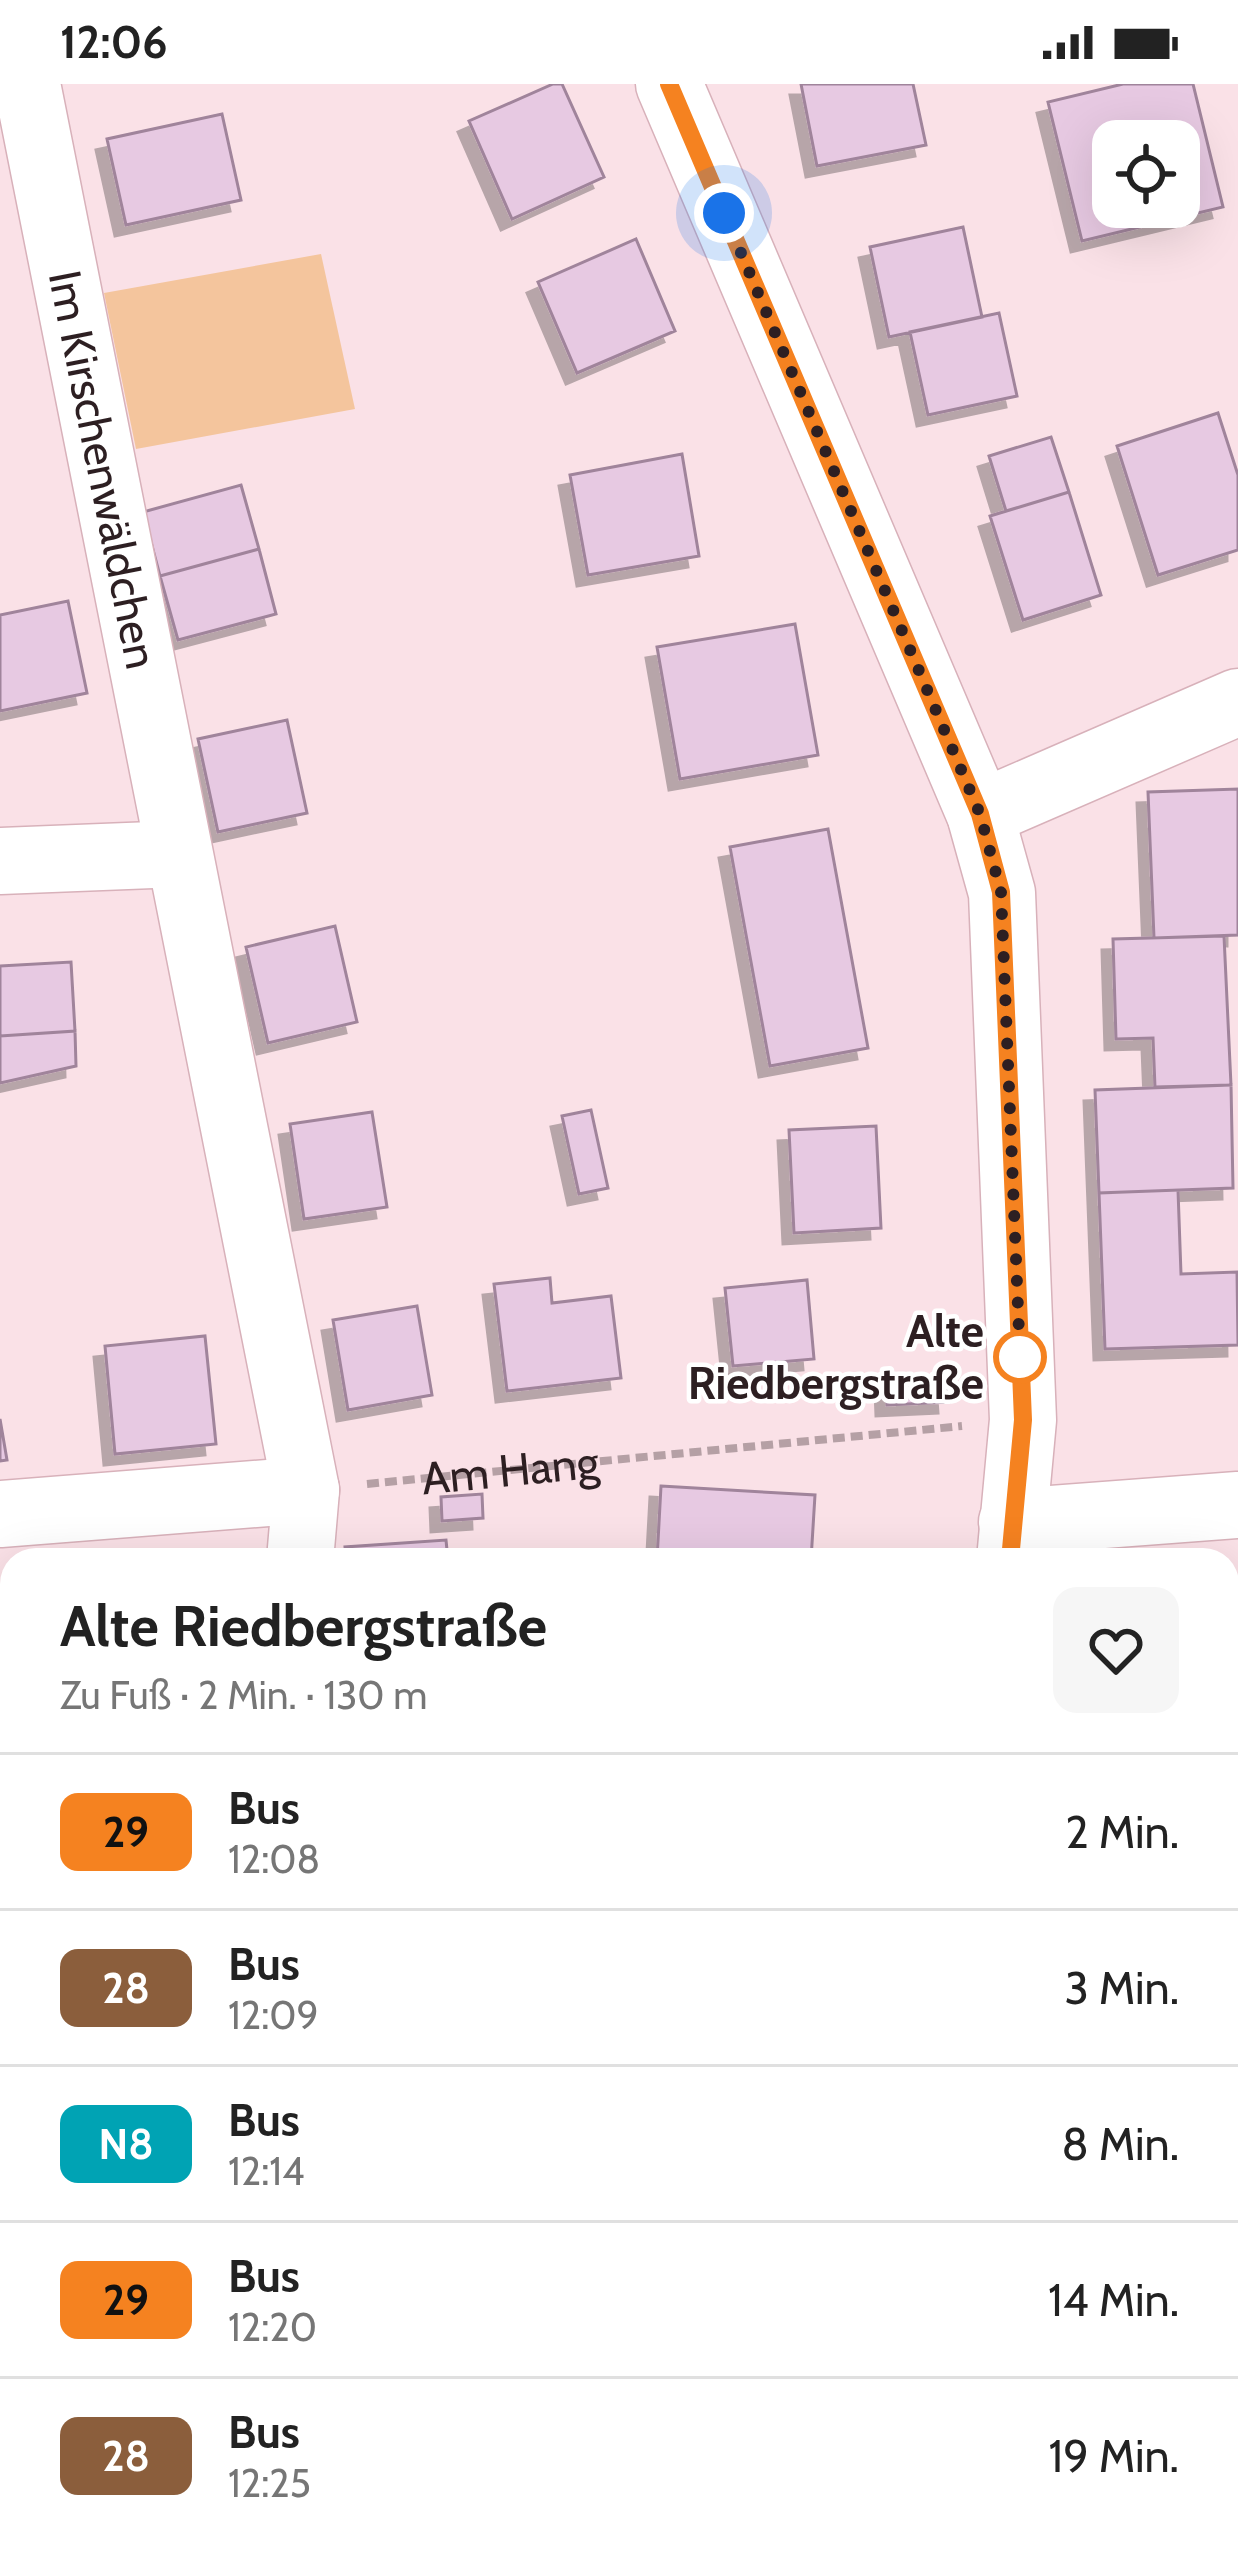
<!DOCTYPE html>
<html lang="de">
<head>
<meta charset="utf-8">
<style>
	body { margin:0; font-family:Cabin,sans-serif; background:#f6f6f6; color:#222; height:100vh; display:flex; flex-direction:column; font-size:45px; white-space:nowrap }
	* { box-sizing:border-box; margin:0 }
	p { font-size:39px; color:#767676 }
	.icon { flex:none; width:66px; height:66px; fill:none; stroke:currentColor; stroke-width:2; stroke-linecap:round; stroke-linejoin:round }
	.map { position:relative; flex:1; overflow:hidden }
	.sheet { position:absolute; left:0px; top:1464px; width:1239px; height:1011px; display:flex; flex-direction:column; background:#fff; border-radius:36px 36px 0 0; box-shadow:0 12px 48px #0002 }
	.sheet>* { flex:none }
	.badge { padding:0 24px; border-radius:18px; font-size:42px; line-height:78px }
	.controls { position:absolute; left:1092px; top:36px; display:grid; gap:24px }
	.controls a { display:grid; place-items:center; width:108px; height:108px; border-radius:24px; background:#fff; box-shadow:0 12px 48px #0002; font-size:60px }
	.you { position:absolute; width:60px; height:60px; margin:-30px; border:9px solid #fff; border-radius:50%; background:#1a73e8; box-shadow:0 0 0 18px #1a73e833 }
	.map>.badge { position:absolute; translate:-50% -50%; box-shadow:0 0 0 6px #fff }
	.round { display:grid; place-items:center; flex:none; width:126px; height:126px; border-radius:24px; background:#f6f6f6 }
	.overview { display:flex; align-items:center; justify-content:space-between; height:204px; padding:0 60px }
	h1 { font-size:57px; font-weight:700; line-height:90px }
	ul { padding:0; list-style:none }
	li { display:flex; align-items:center; gap:36px; height:156px; padding:0 60px; border-top:3px solid #e0e0e0 }
	li div { flex:1 }
	li b { display:block; font-size:45px }
	li em { font-style:normal }
	li .badge { min-width:132px; font-weight:700; text-align:center }
	.status { display:flex; justify-content:space-between; align-items:center; height:84px; padding:0 60px; background:#fff; direction:ltr }
	.status svg { height:33px; fill:currentColor }
	.map>svg:first-child { display:block }
	.green { fill:#f4c59d }
	.building { fill:#e7c9e2; stroke:#a0849b; stroke-width:3; fill-rule:evenodd; filter:url(#shadow) }
	.lines { fill:none; stroke-linecap:round; stroke-linejoin:round }
	.minor-casing { stroke:#d8b1ba; stroke-width:69 }
	.path { stroke:#b5a0a5; stroke-width:8; stroke-dasharray:12 6; stroke-linecap:butt }
	.minor { stroke:#fff; stroke-width:66 }
	.line-casing { stroke:#fff; stroke-width:27 }
	.line { stroke:#f58220; stroke-width:18 }
	.walk { stroke:#2d1f22; stroke-width:12; stroke-dasharray:0 21.6 }
	.stop-dot { fill:#fff; stroke:#f58220; stroke-width:6 }
	.labels { text-anchor:middle; stroke-width:9; stroke-linejoin:round; paint-order:stroke }
	.street-label { font-size:45px; fill:#2d1f22; stroke:#fff }
	.stop-label { font-size:45px; font-weight:bold; fill:#2d1f22; stroke:#fff; text-anchor:end }
</style>
</head>
<body>
<div class="status"><b>12:06</b><svg viewBox="0 0 49 12"><path d="M0 12V9h3v3zM5 12V6h3v6zM10 12V3h3v9zM15 12V0h3v12zM26 1h20v11H26zM47 4h2v5h-2z"/></svg></div>
<div class="map">
<svg width="1238" height="2474" viewBox="0 0 1238 2474">
	<defs>
		<filter id="shadow"><feDropShadow dx="-11" dy="11" stdDeviation="0" flood-color="#0004"/></filter>
	</defs>
	<rect width="100%" height="100%" fill="#fae1e7"/>
	<path class="green" d="M321 170 355 325 136 365 104 209Z"/>
	<path class="building" d="M553 0H562L604 93 512 135 469 37Z
		M801 0H913L926 61 817 82Z
		M1123 0H1193L1223 123 1082 157 1048 18ZM1113 57H1179V123H1113Z
		M222 30 241 116 126 141 107 55Z
		M963 143 982 233 889 253 870 163Z
		M636 155 675 247 577 289 538 198Z
		M999 229 1017 312 928 331 910 248Z
		M1218 329 1238 391V466L1158 491 1117 362Z
		M1051 353 1069 408 1006 427 989 372Z
		M682 370 699 472 588 491 570 391Z
		M241 401 259 465 160 492 143 428Z
		M1069 408 1101 511 1023 536 990 432Z
		M259 465 276 530 178 556 160 492Z
		M68 517 87 609 0 627V531Z
		M795 540 818 671 680 695 657 563Z
		M287 636 307 729 218 748 198 655Z
		M1238 705V851L1154 854 1148 708Z
		M828 745 868 964 770 982 730 763Z
		M335 842 357 938 268 959 246 863Z
		M1224 852 1231 1001 1155 1003 1153 954 1116 955 1113 855Z
		M71 878 75 947 0 952V882Z
		M75 947 76 982 0 999V952Z
		M1231 1001 1233 1104 1099 1109 1095 1006Z
		M591 1026 608 1104 579 1110 562 1032Z
		M372 1028 387 1123 304 1135 290 1040Z
		M876 1042 881 1144 794 1149 789 1046Z
		M1178 1106 1181 1190 1237 1188 1238 1261 1105 1265 1099 1109Z
		M550 1194 552 1219 611 1212 621 1294 507 1307 494 1200Z
		M807 1196 814 1275 733 1282 725 1204Z
		M417 1222 432 1311 348 1326 333 1236Z
		M205 1252 216 1360 115 1370 105 1262Z
		M947 1292 949 1318 887 1321 886 1295Z
		M0 1335 7 1376 0 1377Z
		M661 1402 815 1411 811 1476H657Z
		M482 1410 483 1434 442 1437 441 1413Z
		M446 1456 448 1476H346L345 1463Z
		M12 1512V1598L0 1600V1513Z
		M1227 1959H1238V2001H1227Z
		M0 2035H12V2068L0 2069Z
		M12 2138V2222H7L0 2139Z
		M7 2222H12V2291Z
		M1227 2380H1231L1230 2444H1227Z
		M235 2463H330L331 2474H236Z
		M574 2463H655L654 2474H574Z"/>
	<g class="lines">
		<g class="minor-casing">
			<g id="minor">
				<path id="s2" d="M27 0 306 1406 300 1476"/>
				<path d="M669 0 980 730 1002 809 1023 1336 1010 1476"/>
				<path d="M980 730 1238 618"/>
				<path d="M0 777 178 770"/>
				<path d="M0 1430 306 1406"/>
				<path d="M1012 1438 1238 1421"/>
				<path d="M173 2474 174 2463"/>
				<path d="M946 2474 947 2463"/>
			</g>
		</g>
		<g class="path">
			<path id="s1" d="M367 1400 962 1342"/>
			<path d="M1227 2251 1238 2252"/>
		</g>
		<use href="#minor" class="minor"/>
	</g>
	<g class="lines">
		<g class="line-casing">
			<path id="line" d="M669 0 980 730 1001 808 1023 1336 1010 1476"/>
		</g>
		<use href="#line" class="line"/>
		<path class="walk" d="M724 129 980 730 1001 808 1020 1273"/>
	</g>
	<circle class="stop-dot" cx="1020" cy="1273" r="24"/>
	<g class="labels">
		<g class="street-label">
			<text dy="16" stroke="none"><textPath href="#s2" startOffset="393">Im Kirschenwäldchen</textPath></text>
			<text dy="16" stroke="none"><textPath href="#s1" startOffset="144">Am Hang</textPath></text>
		</g>
		<g class="stop-label">
			<text x="984" y="1263">Alte<tspan x="984" dy="52">Riedbergstraße</tspan></text>
		</g>
	</g>
</svg>
<div class="controls">
<a><svg class="icon" aria-label="locate" viewBox="0 0 24 24"><circle cx="12" cy="12" r="6"/><path d="M12 2v4M12 18v4M2 12h4M18 12h4"/></svg></a>
</div>
<div class="you" style="left:724px;top:129px"></div>
<section class="sheet">
<div class="overview"><div><h1>Alte Riedbergstraße</h1><p>Zu Fuß · 2 Min. · 130 m</p></div><a class="round"><svg class="icon" aria-label="heart" viewBox="0 0 24 24"><path d="M12 20l-8-8c-3-5 5-10 8-4 3-6 11-1 8 4z"/></svg></a></div>
<ul>
<li><span class="badge" style="background:#f58220;color:#111">29</span><div><b>Bus</b><p>12:08</p></div><em>2 Min.</em></li>
<li><span class="badge" style="background:#8b5e3c;color:#fff">28</span><div><b>Bus</b><p>12:09</p></div><em>3 Min.</em></li>
<li><span class="badge" style="background:#00a3b4;color:#fff">N8</span><div><b>Bus</b><p>12:14</p></div><em>8 Min.</em></li>
<li><span class="badge" style="background:#f58220;color:#111">29</span><div><b>Bus</b><p>12:20</p></div><em>14 Min.</em></li>
<li><span class="badge" style="background:#8b5e3c;color:#fff">28</span><div><b>Bus</b><p>12:25</p></div><em>19 Min.</em></li>
</ul>
</section>
</div>
</body>
</html>
